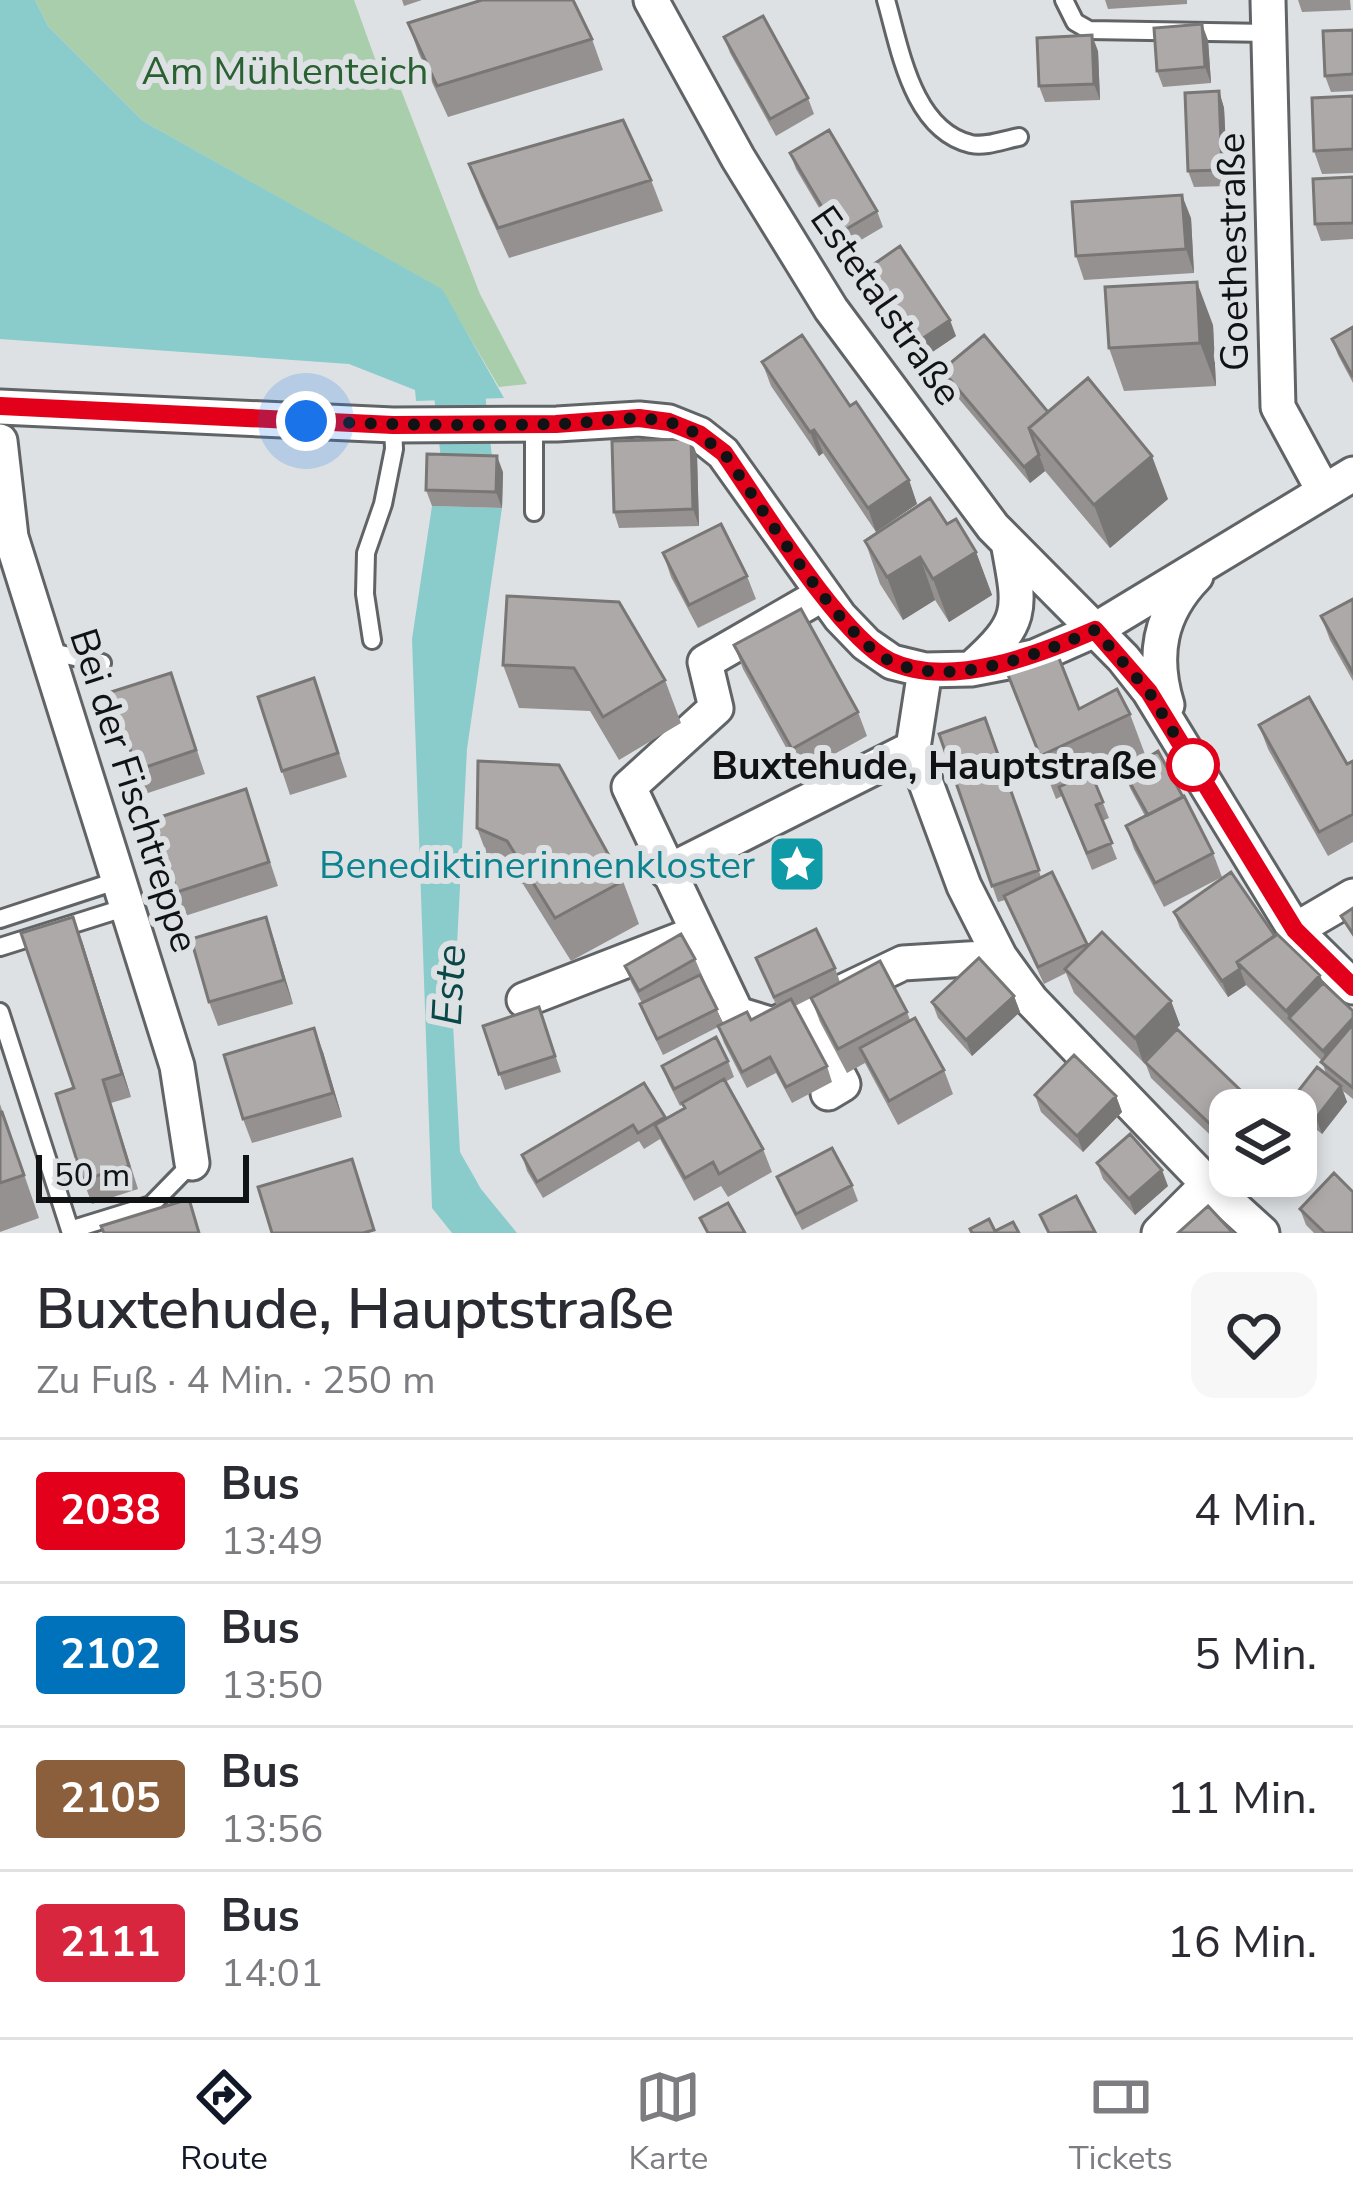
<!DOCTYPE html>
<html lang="de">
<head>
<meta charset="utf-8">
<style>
	body { margin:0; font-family:"Nunito Sans",sans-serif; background:#f7f7f7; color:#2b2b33; height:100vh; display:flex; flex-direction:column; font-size:45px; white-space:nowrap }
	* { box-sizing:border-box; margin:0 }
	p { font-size:39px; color:#7c7c81 }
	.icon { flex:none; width:66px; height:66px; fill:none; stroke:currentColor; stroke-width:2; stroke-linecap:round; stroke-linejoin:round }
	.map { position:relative; height:1233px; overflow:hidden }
	.drawer { display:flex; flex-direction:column; background:#fff; flex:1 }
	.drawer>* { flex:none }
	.badge { padding:0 24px; border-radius:9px; font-size:42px; line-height:78px }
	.fabs { position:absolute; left:1209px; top:1089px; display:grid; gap:24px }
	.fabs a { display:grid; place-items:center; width:108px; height:108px; border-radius:24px; background:#fff; box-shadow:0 6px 18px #0003; font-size:60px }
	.scale { position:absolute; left:36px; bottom:30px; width:213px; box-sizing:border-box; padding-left:12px; border:6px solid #111213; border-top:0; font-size:33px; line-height:42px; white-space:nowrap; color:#111213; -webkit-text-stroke:9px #dee1e4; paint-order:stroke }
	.you { position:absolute; width:60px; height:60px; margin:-30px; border:9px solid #fff; border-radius:50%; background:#1a73e8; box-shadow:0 0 0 18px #1a73e833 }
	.map>.badge { position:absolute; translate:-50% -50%; box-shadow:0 0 0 6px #fff }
	.round { display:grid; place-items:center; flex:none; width:126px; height:126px; border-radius:24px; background:#f7f7f7 }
	.overview { display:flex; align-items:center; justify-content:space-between; height:204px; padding:0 36px }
	h1 { font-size:57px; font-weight:600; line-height:90px }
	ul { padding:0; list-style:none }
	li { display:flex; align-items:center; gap:36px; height:144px; padding:0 36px; border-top:3px solid #e1e1e2 }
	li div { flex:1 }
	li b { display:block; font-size:45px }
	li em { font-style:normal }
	li .badge { min-width:132px; font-weight:700; text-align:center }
	.menu { display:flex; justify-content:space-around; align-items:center; height:168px; border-top:3px solid #e1e1e2; background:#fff; font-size:33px; color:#7c7c81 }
	.menu a { display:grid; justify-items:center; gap:6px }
	.menu .selected { color:#111827 }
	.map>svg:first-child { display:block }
	.green { fill:#a9ceac }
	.water { fill:#8acbcc }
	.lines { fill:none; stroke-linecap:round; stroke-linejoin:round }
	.river { stroke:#8acbcc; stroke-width:51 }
	.service-casing { stroke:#616466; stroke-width:22 }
	.minor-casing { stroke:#616466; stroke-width:39 }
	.service { stroke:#fff; stroke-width:16 }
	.minor { stroke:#fff; stroke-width:33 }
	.wall { fill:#959190 }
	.shaded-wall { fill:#797676 }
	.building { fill:#ada9a8; stroke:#797676; stroke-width:3 }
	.line-casing { stroke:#fff; stroke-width:27 }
	.line { stroke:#e2001a; stroke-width:18 }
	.walk { stroke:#111213; stroke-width:12; stroke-dasharray:0 21.6 }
	.stop-dot { fill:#fff; stroke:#e2001a; stroke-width:6 }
	.labels { text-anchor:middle; stroke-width:12; stroke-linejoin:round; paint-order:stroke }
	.park-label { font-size:39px; fill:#296132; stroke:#dee1e4 }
	.street-label { font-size:39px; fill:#111213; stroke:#dee1e4 }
	.stop-label { font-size:39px; font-weight:bold; fill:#111213; stroke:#dee1e4; text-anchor:end }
	.culture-label { font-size:39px; fill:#0d838f; stroke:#dee1e4; text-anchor:end }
	.water-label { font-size:42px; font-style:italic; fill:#0a4848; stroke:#dee1e4 }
</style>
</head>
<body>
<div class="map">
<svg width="1353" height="1233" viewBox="0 0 1353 1233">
	<rect width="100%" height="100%" fill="#dee1e4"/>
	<path class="green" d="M35 0H354L378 67 391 64 480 294 527 384 499 387 441 289 143 121 48 26Z"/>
	<path class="water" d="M0 0H35L48 26 143 121 442 289 504 398 416 401 415 390 349 364 0 339Z
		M432 506 502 508 467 749 453 1024 460 1152 481 1189 517 1233H452L432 1208 412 639Z"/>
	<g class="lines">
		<path class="river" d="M417 352 458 380 468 472"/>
		<g class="service-casing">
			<path id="service" d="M886 0C900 48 912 130 971 144 986 147 1003 140 1019 137
				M1064 0 1075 22 1089 30 1269 33
				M534 424V512
				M372 640 365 594 366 553 383 504 394 449 393 425
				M47 651 102 663
				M0 919 119 880
				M0 947 127 907
				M0 1012 70 1230 151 1205 192 1163"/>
		</g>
		<g class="minor-casing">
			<path id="minor" d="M651 0 738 158 831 309 993 527 1123 658 1149 691 1295 930 1353 987
				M1268 0 1278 407 1323 490
				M0 407 393 425 557 424 639 419 669 422 699 434 723 453 840 617 866 644 892 662 925 670 971 669 1034 657 1095 630 1353 474
				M0 441 11 537 177 1066 192 1163
				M823 594 705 662 716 708 629 787 737 1014 773 1025 903 963 1000 957
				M973 667C1026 620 1020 608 1008 542
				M925 670 913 748 964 886 1000 957 1031 1000 1208 1184 1262 1233
				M1167 705C1152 656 1159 614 1196 576
				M667 872 913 748
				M1295 930 1353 896
				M524 1000 692 935
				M805 1011 843 1084 828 1093
				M1159 1233 1208 1184"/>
		</g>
		<use href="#service" class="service"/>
		<use href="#minor" class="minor"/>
	</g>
	<path class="wall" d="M402 0H422L404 6Z
		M1105 0H1187V4L1108 9Z
		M1298 0H1350L1351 10 1302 12Z
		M408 23 592 39 603 70 448 117 419 54Z
		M1353 30V91L1331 92 1325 76Z
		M724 37 808 98 814 114 776 136 730 53Z
		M1208 40 1211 83 1163 87 1157 71Z
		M1098 51 1100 100 1045 102 1039 86Z
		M1219 91 1224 108 1228 186 1194 187 1188 171Z
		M1353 96V173L1322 174 1314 151Z
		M790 153 877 211 883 227 844 250 796 169Z
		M469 164 651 180 663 211 509 258 480 194Z
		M1353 177V239L1321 241 1315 224Z
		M1191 218 1194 273 1084 280 1076 256Z
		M867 269 956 336 922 359 872 285Z
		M1213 325 1216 386 1124 391 1109 348Z
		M1353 327V383L1338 355 1332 339Z
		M762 362 850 406 909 480 917 504 876 532 823 453 819 456 771 386Z
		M942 370 1048 412 1168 499 1110 548 1045 471 1030 483 948 386Z
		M697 455 699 526 619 528 614 512Z
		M503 472 502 508 432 506 426 490Z
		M947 524 976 552 992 595 949 622 935 600 903 620 880 584 865 541Z
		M663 553 747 576 756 599 698 628 671 577Z
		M1353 599V681L1330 640 1321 616Z
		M619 602 665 680 681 723 619 760 590 711 519 708 503 665Z
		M734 645 858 712 867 736 800 773 743 669Z
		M1003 662 1079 709 1130 714 1146 757 1094 781 1109 818 1102 821 1117 859 1092 870 1062 796 1056 799Z
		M314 678 347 777 290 795 282 771Z
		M179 697 205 774 145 794 137 770Z
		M985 718 1041 877 1052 872 1088 946 1171 1001 1180 1025 1143 1062 1074 993 1066 973 1044 984 1005 900 998 902 939 734Z
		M1259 725 1347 764 1353 761V842L1328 856 1268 749Z
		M1124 772 1213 853 1222 877 1164 907 1134 849 1126 826 1145 816 1130 788Z
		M246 789 278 886 185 916 177 892Z
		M477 828 623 881 639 924 571 961 523 884 493 871Z
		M1174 912 1275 936 1320 975 1323 983 1353 1011V1099L1343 1091 1347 1102 1322 1134 1298 1115 1292 1099 1326 1074 1322 1061 1246 985 1228 997 1180 928Z
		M266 917 293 1004 218 1026 209 1002Z
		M82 941 131 1097 111 1103 138 1189 92 1204 83 1180 74 1088Z
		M756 958 835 968 840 982 907 1012 910 1020 944 1070 953 1094 898 1125 865 1063 847 1073 820 1022 811 998 795 1006 827 1066 832 1082 792 1103 776 1073 747 1088 724 1043 718 1027 663 1055 646 1020 640 1004 642 1003 631 982 625 966 695 959 723 1024 751 1020 777 1007Z
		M1014 996 1020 1012 972 1056 938 1018 932 1002Z
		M539 1007 561 1072 505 1090 483 1026Z
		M323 1052 342 1117 252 1143 243 1119Z
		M728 1061 734 1077 725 1082 763 1149 772 1172 728 1197 721 1186 694 1201 660 1139 644 1149 639 1141 543 1198 527 1171 522 1155 644 1083 665 1119 684 1108 683 1104 680 1106 668 1082 662 1066Z
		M1145 1062 1230 1110V1154L1151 1078Z
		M1035 1095 1116 1096 1122 1112 1083 1152 1041 1112Z
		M0 1104 39 1218 0 1232Z
		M1097 1163 1168 1186 1135 1215 1103 1179Z
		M777 1177 852 1185 858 1201 802 1230 783 1193Z
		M1300 1209 1353 1233H1314L1306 1225Z"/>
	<path class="shaded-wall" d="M1202 24 1208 40 1211 83 1205 67Z
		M1092 35 1098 51 1100 100 1094 84Z
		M1219 91 1224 108 1228 186 1222 170Z
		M1182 195 1191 218 1194 273 1186 249Z
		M1197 282 1213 325 1216 386 1200 343Z
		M950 320 956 336 922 359 916 343Z
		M814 430 823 453 819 456 810 432Z
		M691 439 697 455 699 526 693 509Z
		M1039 455 1045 471 1030 483 1024 467Z
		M497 456 503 472 502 508 496 492Z
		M1152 456 1168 499 1110 548 1094 505Z
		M909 480 917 504 876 532 868 508Z
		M976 552 992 595 949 622 933 579Z
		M920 557 935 600 903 620 887 577Z
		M73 917 82 941 131 1097 122 1074Z
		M266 917 274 940 293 1004 284 980Z
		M1240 969 1246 985 1228 997 1222 981Z
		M1320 975 1329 999 1289 1018 1286 1011Z
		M1014 996 1020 1012 972 1056 966 1040Z
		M1171 1001 1180 1025 1143 1062 1135 1038Z
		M1353 1018V1041L1328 1067 1323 1051Z
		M314 1028 323 1052 342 1117 333 1093Z
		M1341 1086 1347 1102 1322 1134 1316 1118Z
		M1116 1096 1122 1112 1083 1152 1077 1136Z
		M1162 1170 1168 1186 1135 1215 1129 1199Z"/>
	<path class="building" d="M482 0H573L592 39 437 86 408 23Z
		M763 16 808 98 770 119 724 37Z
		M1202 24 1205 67 1157 71 1154 28Z
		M1353 30V74L1325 76 1323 31Z
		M1092 35 1094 84 1039 86 1037 38Z
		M1219 91 1222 170 1188 171 1185 93Z
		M1353 96V149L1314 151 1312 98Z
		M623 120 651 180 498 228 469 164Z
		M829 130 877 211 838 234 790 153Z
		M1353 177V223L1315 224 1313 179Z
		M1182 195 1186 249 1076 256 1072 202Z
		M900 246 950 320 916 343 867 269Z
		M1197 282 1200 343 1109 348 1105 287Z
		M1353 327V377L1332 339Z
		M802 335 850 406 856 402 909 480 868 508 814 430 810 432 762 362Z
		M984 335 1048 412 1029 428 1039 455 1024 467 942 370Z
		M1088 378 1152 456 1094 505 1029 428Z
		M691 439 693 509 614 512 612 441Z
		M427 454 497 456 496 492 426 490Z
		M930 498 947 524 956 519 976 552 933 579 920 557 887 577 865 541Z
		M721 524 747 576 689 605 663 553Z
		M507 596 619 602 665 680 603 717 574 668 503 665Z
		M1353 599V673L1321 616Z
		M801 609 858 712 792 749 734 645Z
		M1053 643 1079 709 1117 689 1130 714 1040 756 1003 662Z
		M171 673 196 750 137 770 111 692Z
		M314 678 338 753 282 771 258 697Z
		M1309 697 1347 764 1353 761V814L1319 832 1259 725Z
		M985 718 1039 870 992 886 939 734Z
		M1158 751 1183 797 1148 815 1124 772Z
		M478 761 559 765 623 881 555 918 507 841 477 828Z
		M1091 773 1103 802 1096 805 1112 843 1087 853 1059 787Z
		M246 789 269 862 177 892 154 819Z
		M1184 796 1213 853 1155 883 1126 826Z
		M1052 872 1087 944 1038 967 1004 896Z
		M1231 872 1275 936 1237 962 1240 969 1222 981 1174 912Z
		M1353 908V934L1341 916Z
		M73 917 122 1074 103 1080 129 1166 83 1180 56 1094 74 1088 21 933Z
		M266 917 284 980 209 1002 191 939Z
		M816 929 835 968 774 997 756 958Z
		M1102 932 1171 1001 1135 1038 1065 969Z
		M681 934 695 959 639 991 625 966Z
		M1277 934 1320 975 1286 1011 1237 962Z
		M979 958 1014 996 966 1040 932 1002Z
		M880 961 907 1012 838 1049 811 998Z
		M700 975 717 1009 657 1039 640 1004Z
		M1323 983 1353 1011V1018L1323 1051 1289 1018Z
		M791 999 827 1066 786 1087 770 1057 742 1072 718 1026 747 1012 751 1020Z
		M539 1007 555 1056 499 1074 483 1026Z
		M915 1018 944 1070 889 1101 860 1048Z
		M1353 1024V1088L1321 1062Z
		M314 1028 333 1093 243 1119 224 1055Z
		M1177 1029 1261 1110H1230V1143L1145 1062Z
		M716 1037 728 1061 674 1089 662 1066Z
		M1074 1055 1116 1096 1077 1136 1035 1095Z
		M1317 1067 1341 1086 1316 1118 1292 1099Z
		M724 1079 763 1149 719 1174 713 1162 685 1178 655 1125 685 1108 682 1103Z
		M644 1083 665 1117 638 1133 633 1125 537 1182 522 1155Z
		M0 1112H2L24 1175 0 1183Z
		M1130 1134 1162 1170 1129 1199 1097 1163Z
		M832 1148 852 1185 796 1214 777 1177Z
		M352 1159 374 1230 363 1233H272L258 1187Z
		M1334 1173 1353 1192V1233H1325L1300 1209Z
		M1076 1196 1095 1232 1049 1233 1040 1215Z
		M189 1199 199 1233H104L101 1226Z
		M728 1203 745 1233H708L700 1218Z
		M1208 1206 1233 1233H1178Z
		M989 1219 995 1231 1013 1222 1019 1233H972L970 1229Z"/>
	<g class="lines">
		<g class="line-casing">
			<path id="line" d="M0 406 393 425 556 424 639 418 669 422 699 434 724 453C759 503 840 637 890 661 950 690 1040 654 1095 630L1149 692 1295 930 1353 987"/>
		</g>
		<use href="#line" class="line"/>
		<path class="walk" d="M306 421C389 425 473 426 556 424 593 424 631 413 667 422 689 426 706 440 724 453 759 503 840 637 890 661 950 690 1040 654 1095 630L1149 692 1193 765"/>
	</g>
	<defs>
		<g id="sight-square" transform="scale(3)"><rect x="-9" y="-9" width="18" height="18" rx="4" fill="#0f9aa8" stroke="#dee1e4"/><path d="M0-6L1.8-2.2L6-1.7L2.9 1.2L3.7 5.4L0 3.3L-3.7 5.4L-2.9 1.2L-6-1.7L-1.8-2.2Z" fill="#fff"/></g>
	</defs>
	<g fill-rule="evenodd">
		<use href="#sight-square" x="797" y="864"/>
	</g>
	<circle class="stop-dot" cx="1193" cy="765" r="24"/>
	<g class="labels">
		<g class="park-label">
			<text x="285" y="84">Am Mühlenteich</text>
		</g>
		<g class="street-label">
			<text transform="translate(1232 252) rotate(-91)" y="14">Goethestraße</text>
			<text transform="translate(887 305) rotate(55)" y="14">Estetalstraße</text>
			<text transform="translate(135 790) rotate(72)" y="14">Bei der Fischtreppe</text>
		</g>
		<g class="stop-label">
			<text x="1157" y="779">Buxtehude, Hauptstraße</text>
		</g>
		<g class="culture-label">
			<text x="755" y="878">Benediktinerinnenkloster</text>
		</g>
		<g class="water-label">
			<text transform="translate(448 985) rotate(-87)" y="15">Este</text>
		</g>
	</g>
</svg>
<div class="fabs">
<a><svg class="icon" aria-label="layers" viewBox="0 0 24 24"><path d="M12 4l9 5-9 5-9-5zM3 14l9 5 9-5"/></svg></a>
</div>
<div class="scale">50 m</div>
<div class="you" style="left:306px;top:421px"></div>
</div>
<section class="drawer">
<div class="overview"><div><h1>Buxtehude, Hauptstraße</h1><p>Zu Fuß · 4 Min. · 250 m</p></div><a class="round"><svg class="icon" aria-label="heart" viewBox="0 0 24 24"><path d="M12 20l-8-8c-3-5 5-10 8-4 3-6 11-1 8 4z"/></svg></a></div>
<ul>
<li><span class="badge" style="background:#e2001a;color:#fff">2038</span><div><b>Bus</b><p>13:49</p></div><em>4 Min.</em></li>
<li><span class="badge" style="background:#0072bc;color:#fff">2102</span><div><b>Bus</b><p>13:50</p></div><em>5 Min.</em></li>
<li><span class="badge" style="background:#8b5e3c;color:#fff">2105</span><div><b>Bus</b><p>13:56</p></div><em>11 Min.</em></li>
<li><span class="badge" style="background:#d7263d;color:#fff">2111</span><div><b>Bus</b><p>14:01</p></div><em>16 Min.</em></li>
</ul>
</section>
<nav class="menu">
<a class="selected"><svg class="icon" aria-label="directions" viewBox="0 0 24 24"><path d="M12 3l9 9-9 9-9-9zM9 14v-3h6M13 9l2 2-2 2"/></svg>Route</a>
<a><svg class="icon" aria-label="map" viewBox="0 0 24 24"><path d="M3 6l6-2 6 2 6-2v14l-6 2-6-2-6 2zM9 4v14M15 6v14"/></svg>Karte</a>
<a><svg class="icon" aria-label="tickets" viewBox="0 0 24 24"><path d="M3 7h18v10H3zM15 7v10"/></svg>Tickets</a>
</nav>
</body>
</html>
